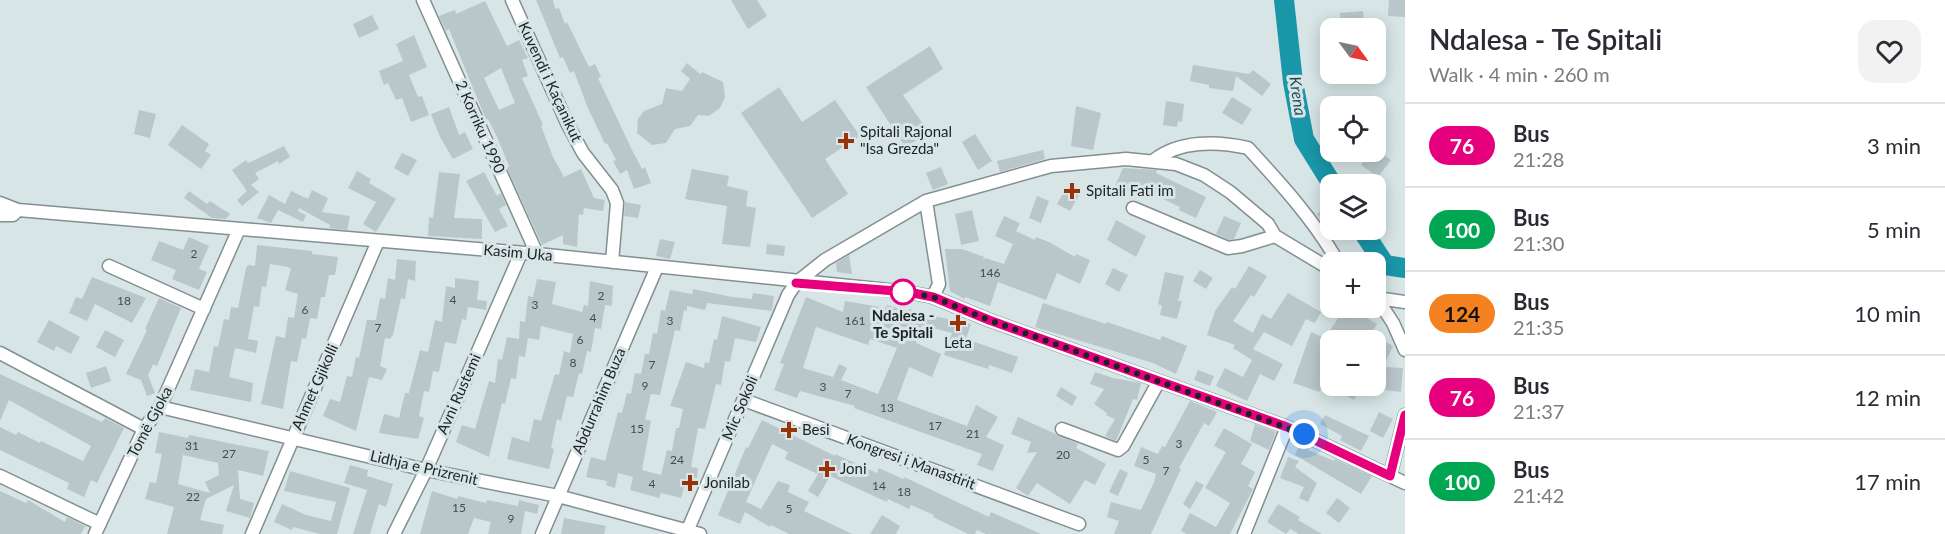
<!DOCTYPE html>
<html lang="en">
<head>
<meta charset="utf-8">
<style>
	body { margin:0; font-family:Lato,sans-serif; background:#f2f2f3; color:#2b2b33; height:100vh; display:flex; flex-direction:column; font-size:22px; white-space:nowrap }
	* { box-sizing:border-box; margin:0 }
	p { font-size:20px; color:#7c7c81 }
	.icon { flex:none; width:33px; height:33px; fill:none; stroke:currentColor; stroke-width:2; stroke-linecap:round; stroke-linejoin:round }
	.map { position:relative; flex:1; overflow:hidden }
	.drawer { display:flex; flex-direction:column; background:#fff; width:540px }
	.drawer>* { flex:none }
	.badge { padding:0 12px; border-radius:20px; font-size:21px; line-height:39px }
	.needle { width:39px; rotate:123deg }
	.fabs { position:absolute; left:1320px; top:18px; display:grid; gap:12px }
	.fabs a { display:grid; place-items:center; width:66px; height:66px; border-radius:12px; background:#fff; box-shadow:0 3px 15px #0003; font-size:30px }
	.you { position:absolute; width:30px; height:30px; margin:-15px; border:4px solid #fff; border-radius:50%; background:#1a73e8; box-shadow:0 0 0 9px #1a73e833 }
	.map>.badge { position:absolute; translate:-50% -50%; box-shadow:0 0 0 3px #fff }
	.round { display:grid; place-items:center; flex:none; width:63px; height:63px; border-radius:18px; background:#f2f2f3 }
	.summary { display:flex; align-items:center; justify-content:space-between; height:102px; padding:0 24px }
	h1 { font-size:28px; font-weight:600; line-height:45px }
	ul { padding:0; list-style:none }
	li { display:flex; align-items:center; gap:18px; height:84px; padding:0 24px; border-top:2px solid #e1e1e2 }
	li div { flex:1 }
	li b { display:block; font-size:22px }
	li em { font-style:normal }
	li .badge { min-width:66px; font-weight:700; text-align:center }
	main { display:flex; flex:1; min-height:0 }
	.map>svg:first-child { display:block }
	.lines { fill:none; stroke-linecap:round; stroke-linejoin:round }
	.river { stroke:#1997a9; stroke-width:20 }
	.building { fill:#bac7ca; fill-rule:evenodd }
	.minor-casing { stroke:#838f92; stroke-width:15 }
	.minor { stroke:#fff; stroke-width:12 }
	.line-casing { stroke:#fff; stroke-width:14 }
	.line { stroke:#e6007e; stroke-width:9 }
	.walk { stroke:#1d2223; stroke-width:6; stroke-dasharray:0 10.8 }
	.poi-dot { fill:#99330c; stroke:#d7e5e7; stroke-width:2 }
	.stop-dot { fill:#fff; stroke:#e6007e; stroke-width:3 }
	.labels { text-anchor:middle; stroke-width:6; stroke-linejoin:round; paint-order:stroke }
	.number-label { font-size:12px; fill:#444b4d }
	.street-label { font-size:15px; fill:#1d2223; stroke:#d7e5e7 }
	.poi-label { font-size:15px; fill:#1d2223; stroke:#d7e5e7; text-anchor:start }
	.stop-label { font-size:15px; font-weight:bold; fill:#1d2223; stroke:#d7e5e7 }
	.water-label { font-size:16px; font-style:italic; fill:#1d4e56; stroke:#d7e5e7 }
</style>
</head>
<body>
<main>
<div class="map">
<svg width="1405" height="534" viewBox="0 0 1405 534">
	<rect width="100%" height="100%" fill="#d7e5e7"/>
	<g class="lines">
		<path class="river" d="M1284 0 1293 82 1304 139 1332 184
			M1362 230 1385 265 1405 268"/>
	</g>
	<path class="building" d="M536 0H553L555 9 559 8 565 24 567 22 589 67 595 64 601 77 598 78 632 150 642 169 645 167 651 183 634 189 627 170 620 174 613 161 616 160 607 143 605 144 587 106 574 71 570 73 563 57 560 58Z
		M731 0H757L767 16 748 29Z
		M1389 0H1405V17L1388 16Z
		M485 1 507 46 519 40 528 58 522 60 528 76 522 78 543 125 541 126 553 157 564 177 581 169 594 198 605 200 603 211 584 208 583 215 579 214 577 247 563 244V235L542 245 507 168 509 166 497 137 488 119 486 120 449 29 446 31 439 16 455 10 456 14ZM501 68 515 103 499 110 484 78Z
		M1363 11 1364 22 1341 24 1340 13Z
		M372 15 379 29 359 38 353 24Z
		M414 35 427 67 409 75 418 97 422 96 429 115 411 122 402 98 396 100 388 83 384 85 379 71 403 61 396 44Z
		M930 46 943 69 903 95 929 133 905 147 866 87Z
		M687 63 700 74 702 72 723 82 725 97 720 108 709 116 698 115 690 126 675 129 666 143 652 145 637 133 638 119 644 111 662 104 666 88 682 91 690 79 681 71Z
		M1193 65 1249 74 1253 70 1271 84 1262 96 1236 76 1233 91 1209 88V85L1190 81Z
		M779 87 802 122 835 100 860 136 825 159 848 194 812 218 741 113Z
		M1232 97 1252 109 1242 125 1222 113Z
		M1166 101 1184 104 1182 122 1178 121 1177 127 1163 125Z
		M1076 106 1101 113 1093 150 1071 146Z
		M449 107 459 135 465 132 473 149 453 159 440 137 431 114Z
		M139 110 156 114 150 138 134 134Z
		M182 125 209 144 205 151 211 155 201 169 168 145Z
		M975 134 992 161 978 170 962 142Z
		M284 146 290 157 279 164 278 161 255 173 259 179 251 185 259 192 242 206 237 200 247 191 232 170 246 160 248 163Z
		M1043 150 1045 159 1000 172 997 161Z
		M1371 152H1379L1391 160 1378 177 1361 165Z
		M402 153 417 160 408 176 394 168Z
		M941 167 948 184 933 190 926 173Z
		M1123 168 1157 170 1156 173 1206 197 1196 218 1179 210 1180 207 1154 195 1155 192 1133 184 1129 192 1115 186Z
		M692 169 729 176 727 186 748 191 746 206 756 208 750 247 722 244 727 206 685 199Z
		M357 171 371 179 369 183 396 199 376 232 363 224 376 202 348 188Z
		M439 172 460 174 454 218 482 219V239L428 236 429 217 433 218Z
		M484 172 497 196 501 193 506 205 499 209 508 226 495 232 466 181Z
		M1066 188 1079 195 1070 211 1057 204Z
		M312 190 328 198 322 212 350 216 347 230 329 228 330 225 299 208 298 211 306 215 303 222 278 210 271 223 257 218 269 195 285 204 291 191 308 199Z
		M189 191 207 204 210 201 230 214 226 219 212 218 184 198Z
		M1037 196 1049 201 1041 223 1029 218Z
		M625 202 641 205 638 218 624 216Z
		M1330 204V233L1317 214Z
		M972 210 979 241 961 245 955 214Z
		M1004 216 1020 223 1016 231 1035 240 1036 237 1049 242 1075 257 1076 254 1090 260 1080 284 1057 273 1046 300 998 282 990 306 965 297 964 299 950 291 945 249H962L984 257 983 261 985 258 1004 264 1013 244 995 236Z
		M1224 216 1241 223 1234 239 1229 240 1216 234Z
		M1116 220 1146 236 1136 257 1107 240Z
		M189 237 209 246 199 269 207 272 199 290 172 279 176 270 151 260 159 241 183 250Z
		M660 239 675 242 670 259 656 256Z
		M767 244 785 246 784 256 766 254Z
		M257 245 312 251V254L338 257 335 275H329L325 297H321L317 319 310 318 306 339 302 338 297 362 291 361 283 409 261 404 276 336 285 338 288 317 294 318 298 294 285 290 291 269 288 267 270 264 266 287 262 286 259 307 254 306 248 339 258 341 256 353 235 348 229 377 253 383 251 402 190 390 195 369 209 372 214 346 218 347 224 319 229 320 231 307 238 308 246 268 248 265 255 266Z
		M849 255 852 274 837 272 836 263Z
		M397 259 416 261 415 281 408 279 405 299 401 298 393 335 390 339 385 338 380 366 387 369 382 380 369 377 356 431 323 416 330 399 340 402 347 376 352 377 356 357 359 358 367 320H376L380 298 385 299 388 278 395 280Z
		M1249 266 1267 276 1254 297 1251 295 1233 321 1253 333 1262 314 1271 319 1288 293 1321 312 1315 323 1306 319 1292 346 1264 332 1253 349 1283 364 1274 381 1260 374 1247 401 1216 386 1225 368 1243 377 1252 360 1233 348 1235 345 1207 335 1215 311 1232 287 1235 289Z
		M1113 268 1128 275 1119 292 1105 284Z
		M1200 270 1213 278 1206 289 1193 281Z
		M1165 272 1184 276 1178 301H1182L1177 319 1160 315 1162 306 1158 304Z
		M92 277 146 298 132 323 95 304 87 321 69 313 76 297 82 299Z
		M455 278 479 281 477 300 487 301 486 310 468 307 466 320 462 319 456 344 445 342 439 372 433 371 429 392 424 391 419 416 424 418 418 439 379 433 384 414 399 418 405 393H409L420 350 428 352 435 320 442 322 446 286 455 288Z
		M537 279 556 282 552 304 582 312 584 305 588 306 590 281 613 286 612 306 605 305 601 329 595 328 591 352 587 351 582 374 579 373 573 397 567 396 561 421 557 419 551 448 554 449 549 469 507 459 512 437 529 442 534 419 541 421 555 374 559 375 564 351 570 353 573 334 541 326 539 340 528 338 525 357 519 356 516 379 511 378 505 404 502 403 489 457 456 442 462 425 475 429 489 381 495 383 498 359 502 360 507 337 519 339 520 321 525 322 528 296 533 297Z
		M693 289 732 297 752 299 753 293 774 296 772 311 707 303 705 310 687 306V311L684 310 680 331 675 330 660 395 651 394 645 419 651 421 642 470 661 475 667 450 672 451 676 428H679L683 409 670 406 686 362 704 368 705 362 709 363 714 339 717 340 722 316 761 327 756 342 735 338 730 362 725 361 721 385 716 384 705 429 698 428 691 467 698 468 697 478H687L681 498 661 493 659 498 630 490 633 477 618 473 615 488 606 485 607 481 586 477 591 457 605 461 618 412 622 413 627 393 631 394 635 373 641 374 645 354H649L653 333 657 334 661 310 665 311 670 290 692 294Z
		M806 297 843 312 845 301 886 308 887 305 909 312V309L934 316 957 321 958 319 971 324 966 339 1018 357 1012 373 989 365 988 369 960 360 944 355 952 333 922 325 916 343 941 354 932 377 909 367 897 400 967 426 976 405 998 417 986 437 1004 445 993 471 977 465 982 454 854 408 855 406 800 391 797 398 774 390 784 364 780 363ZM816 327 868 345 870 339 897 348 878 394 841 380 847 368 839 364 833 377 803 368Z
		M159 298 181 308 157 366 153 364 148 375 155 393 147 396 141 380 126 374 147 330 145 329Z
		M1043 303 1106 324 1107 322 1160 340 1162 336 1187 346 1176 374 1153 363 1035 327Z
		M1344 309 1358 319 1361 315 1377 324 1371 334 1393 346 1385 363 1376 358V340H1330V358L1325 366 1330 369V386H1362L1354 400 1323 383 1320 392 1293 383 1311 332 1325 338Z
		M49 320 80 337 71 354 56 346 54 351 37 342Z
		M105 330 124 340 115 357 96 347Z
		M106 366 111 381 91 388 86 373Z
		M1386 367 1403 368 1401 392 1384 390Z
		M1198 370 1214 376 1210 386 1194 380Z
		M1095 372 1113 378 1141 383 1137 400 1133 399 1116 441 1105 436 1115 419 1106 415 1107 413 1094 404 1104 389 1090 384Z
		M0 374 102 422 105 418 124 428 97 483 91 480 84 497 67 489 69 483 0 450V427L16 435 18 432 40 443 41 441 83 461 91 446 9 400 0 421Z
		M1061 387 1077 397 1072 406 1056 396Z
		M1190 401 1217 412 1209 426 1204 423 1179 468 1181 469 1151 534H1114L1119 521 1107 517 1111 502 1141 510 1154 482 1156 474 1134 466 1141 447 1158 454 1162 446 1165 447Z
		M1379 412 1393 419 1383 438 1370 431Z
		M1325 415 1369 436 1361 451 1340 440 1342 436 1320 424Z
		M1018 417 1078 444 1076 448 1106 464 1095 485 1085 480 1070 504 1037 483 1028 496 1016 488 1037 452 1027 453 1031 442 1011 434Z
		M762 420 835 456V454L877 473 879 468 903 479 904 477 989 517 991 512 1041 534H986L977 530 975 534H968L933 517 934 515 911 505 909 509 888 499 887 502 830 476 818 497 808 491 818 474 785 459 788 452 772 444 746 502 761 509 778 481 790 485 788 492 809 502 804 511 852 534H789L771 525 770 527 745 512 740 524 718 515 746 447 748 448Z
		M1255 424 1276 432 1269 450 1250 441Z
		M1224 428 1252 444 1241 464 1255 472 1248 486 1253 489 1230 534H1187L1181 531 1190 513 1216 527 1230 503 1205 488 1226 452 1214 446Z
		M159 432 188 438 189 435 269 451 263 476 238 470 240 499 254 503 250 518 226 511 234 485 206 499 200 520 224 525 222 534H167L174 507 145 499 150 482 156 483 162 454 155 453ZM183 455 218 463 219 475 205 482 210 493 178 484Z
		M1300 442 1309 447 1308 450 1334 461 1335 459 1372 476 1361 494 1295 455Z
		M1288 457 1299 461 1295 467 1317 483 1308 502 1299 498 1304 487 1280 478Z
		M350 465 368 470 367 476 393 484 386 507 379 504 370 534H353L367 490 344 483Z
		M1120 469 1128 473 1118 496 1109 492Z
		M290 471 350 488 337 534H320L293 527 292 530 274 522 282 504 306 515 331 521 336 502 284 491Z
		M1196 481 1204 485 1190 509 1183 504Z
		M0 491 26 503 28 500 65 522 67 517 85 526 81 534H0Z
		M432 491 457 499 458 496 486 503 487 500 518 506 519 500 539 505 537 514 525 511 521 534H488L491 522 474 518 468 534H420Z
		M1337 498 1350 508 1339 523 1326 513Z
		M1278 504 1300 517 1298 520 1322 534H1299L1290 529 1286 534 1267 522Z
		M882 515 900 526 896 534H870Z
		M564 518 606 526 604 534H561Z"/>
	<g class="lines">
		<g class="minor-casing">
			<path id="minor" d="M423 0 537 254
				M512 0 567 123 583 153 612 190 617 203 612 262
				M1153 161C1179 140 1217 141 1248 148 1281 184 1314 220 1338 262
				M926 201 939 284 933 297
				M0 203 18 210 537 254 908 292 933 297 989 320 1287 427 1405 483
				M1133 208 1228 248 1242 246 1275 236
				M0 215H13L18 210
				M109 266 204 309
				M1376 297 1393 323 1405 350
				M1377 298 1405 302
				M0 353 144 429
				M744 400 1079 524
				M160 407 426 470 558 496 700 534
				M1062 429 1118 450 1123 446 1159 381
				M0 476 100 524
				M1390 476 1405 415
				M95 534 144 429 160 407 239 229
				M252 534 378 241
				M394 534 426 470 521 253
				M542 534 657 267
				M686 534 788 295 796 283 825 260 926 201 1051 166 1126 159 1176 164 1204 175 1230 192 1268 224 1275 236 1330 269
				M1244 534 1287 427"/>
		</g>
		<use href="#minor" class="minor"/>
	</g>
	<g class="lines">
		<g class="line-casing">
			<path id="line" d="M796 283 908 292 933 297 989 320 1287 427 1390 476 1405 415"/>
		</g>
		<use href="#line" class="line"/>
		<path class="walk" d="M903 292 933 297 989 320 1304 434"/>
	</g>
	<g class="poi-dot">
		<path d="M843 132h6v6h6v6h-6v6h-6v-6h-6v-6h6z"/>
		<path d="M1069 182h6v6h6v6h-6v6h-6v-6h-6v-6h6z"/>
		<path d="M955 314h6v6h6v6h-6v6h-6v-6h-6v-6h6z"/>
		<path d="M786 421h6v6h6v6h-6v6h-6v-6h-6v-6h6z"/>
		<path d="M824 460h6v6h6v6h-6v6h-6v-6h-6v-6h6z"/>
		<path d="M687 474h6v6h6v6h-6v6h-6v-6h-6v-6h6z"/>
	</g>
	<circle class="stop-dot" cx="903" cy="292" r="12"/>
	<g class="labels">
		<g class="number-label">
			<text x="194" y="258">2</text>
			<text x="990" y="277">146</text>
			<text x="601" y="300">2</text>
			<text x="453" y="304">4</text>
			<text x="124" y="305">18</text>
			<text x="535" y="309">3</text>
			<text x="305" y="314">6</text>
			<text x="593" y="322">4</text>
			<text x="670" y="325">3</text>
			<text x="855" y="325">161</text>
			<text x="378" y="332">7</text>
			<text x="580" y="344">6</text>
			<text x="573" y="367">8</text>
			<text x="652" y="369">7</text>
			<text x="645" y="390">9</text>
			<text x="823" y="391">3</text>
			<text x="848" y="398">7</text>
			<text x="887" y="412">13</text>
			<text x="935" y="430">17</text>
			<text x="637" y="433">15</text>
			<text x="973" y="438">21</text>
			<text x="1179" y="448">3</text>
			<text x="192" y="450">31</text>
			<text x="229" y="458">27</text>
			<text x="1063" y="459">20</text>
			<text x="677" y="464">24</text>
			<text x="1146" y="464">5</text>
			<text x="1166" y="475">7</text>
			<text x="652" y="488">4</text>
			<text x="879" y="490">14</text>
			<text x="904" y="496">18</text>
			<text x="193" y="501">22</text>
			<text x="459" y="512">15</text>
			<text x="789" y="513">5</text>
			<text x="511" y="523">9</text>
		</g>
		<g class="street-label">
			<text transform="translate(550 82) rotate(65)" y="5">Kuvendi i Kaçanikut</text>
			<text transform="translate(480 127) rotate(66)" y="5">2 Korriku 1990</text>
			<text transform="translate(518 253) rotate(5)" y="5">Kasim Uka</text>
			<text transform="translate(315 387) rotate(-66)" y="5">Ahmet Gjikolli</text>
			<text transform="translate(459 394) rotate(-66)" y="5">Avni Rustemi</text>
			<text transform="translate(599 401) rotate(-67)" y="5">Abdurrahim Buza</text>
			<text transform="translate(740 408) rotate(-67)" y="5">Mic Sokoli</text>
			<text transform="translate(150 422) rotate(-62)" y="5">Tomë Gjoka</text>
			<text transform="translate(911 462) rotate(20)" y="5">Kongresi i Manastirit</text>
			<text transform="translate(424 468) rotate(13)" y="5">Lidhja e Prizrenit</text>
		</g>
		<g class="poi-label">
			<text x="860" y="137">Spitali Rajonal<tspan x="860" dy="17">"Isa Grezda"</tspan></text>
			<text x="1086" y="196">Spitali Fati im</text>
			<text x="958" y="348" text-anchor="middle">Leta</text>
			<text x="802" y="435">Besi</text>
			<text x="840" y="474">Joni</text>
			<text x="704" y="488">Jonilab</text>
		</g>
		<g class="stop-label">
			<text x="903" y="321">Ndalesa -<tspan x="903" dy="17">Te Spitali</tspan></text>
		</g>
		<g class="water-label">
			<text transform="translate(1298 96) rotate(82)" y="6">Krena</text>
		</g>
	</g>
</svg>
<div class="fabs">
<a><svg class="needle" viewBox="-14 -14 28 28"><path d="M0-13l5 13h-10z" fill="#e53935"/><path d="M0 13l5-13h-10z" fill="#7c7c81"/></svg></a>
<a><svg class="icon" aria-label="locate" viewBox="0 0 24 24"><circle cx="12" cy="12" r="6"/><path d="M12 2v4M12 18v4M2 12h4M18 12h4"/></svg></a>
<a><svg class="icon" aria-label="layers" viewBox="0 0 24 24"><path d="M12 4l9 5-9 5-9-5zM3 14l9 5 9-5"/></svg></a>
<a>+</a>
<a>−</a>
</div>
<div class="you" style="left:1304px;top:434px"></div>
</div>
<section class="drawer">
<div class="summary"><div><h1>Ndalesa - Te Spitali</h1><p>Walk · 4 min · 260 m</p></div><a class="round"><svg class="icon" aria-label="heart" viewBox="0 0 24 24"><path d="M12 20l-8-8c-3-5 5-10 8-4 3-6 11-1 8 4z"/></svg></a></div>
<ul>
<li><span class="badge" style="background:#e6007e;color:#fff">76</span><div><b>Bus</b><p>21:28</p></div><em>3 min</em></li>
<li><span class="badge" style="background:#00a651;color:#fff">100</span><div><b>Bus</b><p>21:30</p></div><em>5 min</em></li>
<li><span class="badge" style="background:#f58220;color:#111">124</span><div><b>Bus</b><p>21:35</p></div><em>10 min</em></li>
<li><span class="badge" style="background:#e6007e;color:#fff">76</span><div><b>Bus</b><p>21:37</p></div><em>12 min</em></li>
<li><span class="badge" style="background:#00a651;color:#fff">100</span><div><b>Bus</b><p>21:42</p></div><em>17 min</em></li>
</ul>
</section>
</main>
</body>
</html>
